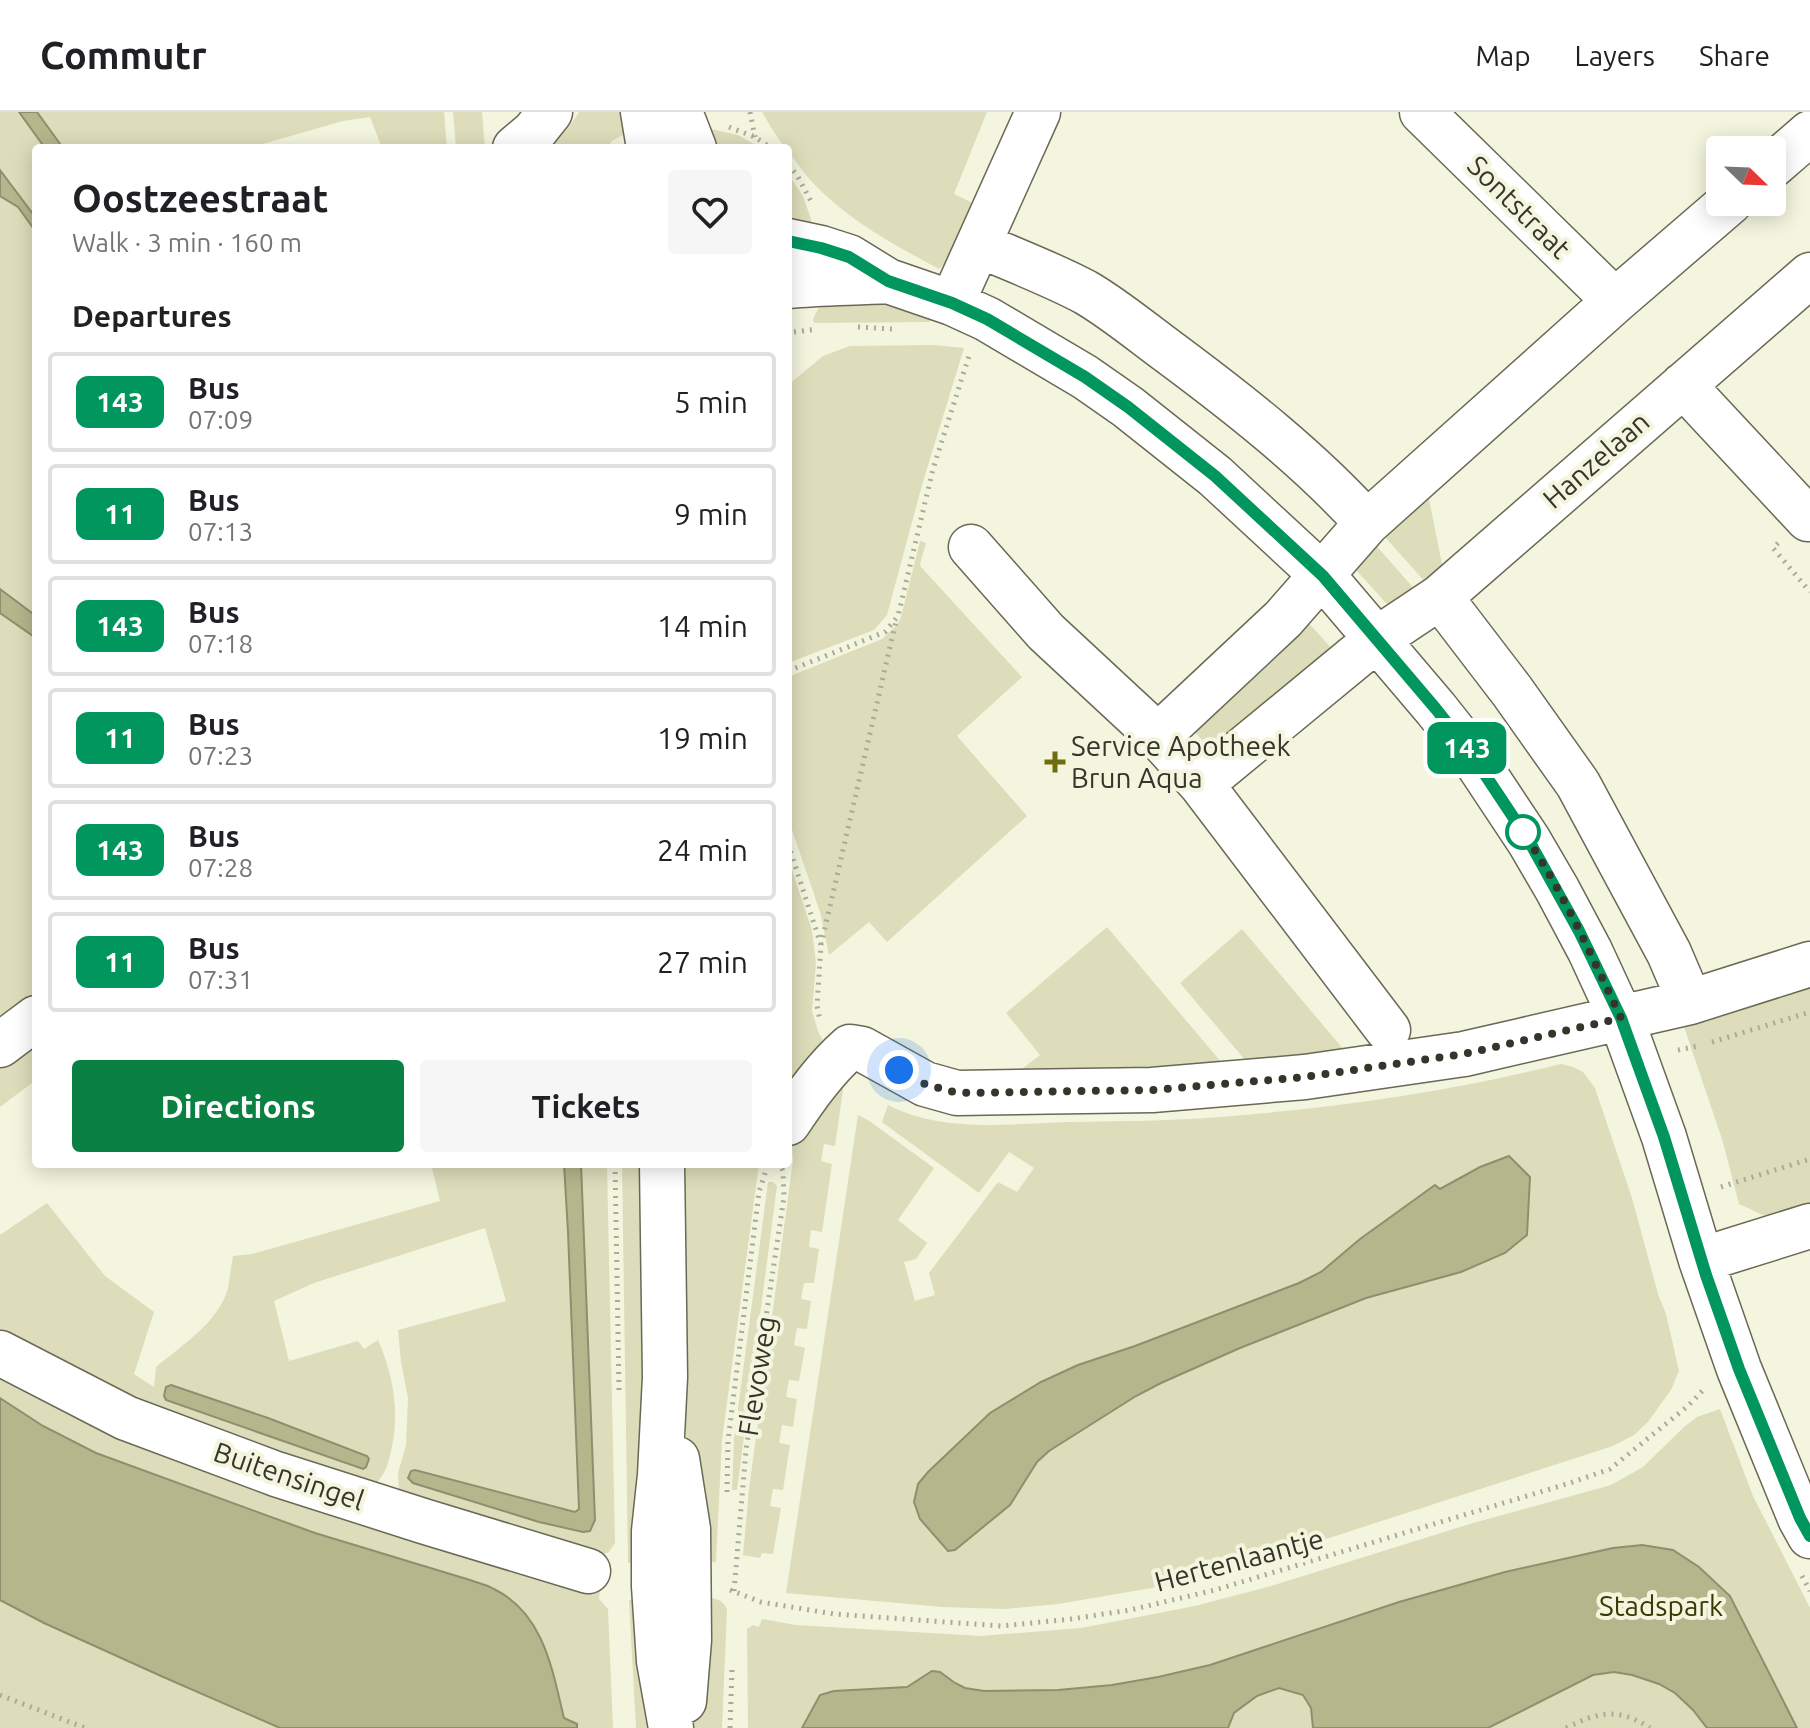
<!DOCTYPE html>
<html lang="en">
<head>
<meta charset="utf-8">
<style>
	body { margin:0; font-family:Ubuntu,sans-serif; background:#f6f6f6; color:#202124; height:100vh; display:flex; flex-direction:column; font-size:30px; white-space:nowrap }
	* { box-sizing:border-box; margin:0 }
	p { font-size:26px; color:#757577 }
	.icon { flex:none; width:44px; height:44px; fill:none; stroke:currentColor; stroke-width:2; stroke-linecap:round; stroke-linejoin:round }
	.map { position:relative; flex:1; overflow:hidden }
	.panel { position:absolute; left:32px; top:32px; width:760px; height:1024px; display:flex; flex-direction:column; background:#fff; border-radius:8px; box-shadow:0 4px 20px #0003 }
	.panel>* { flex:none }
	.badge { padding:0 16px; border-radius:12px; font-size:28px; line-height:52px }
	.needle { width:52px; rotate:113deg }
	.fabs { position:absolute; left:1706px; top:24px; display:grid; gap:16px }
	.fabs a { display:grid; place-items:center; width:80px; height:80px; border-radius:8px; background:#fff; box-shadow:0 4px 20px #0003; font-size:40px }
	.you { position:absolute; width:40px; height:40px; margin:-20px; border:6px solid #fff; border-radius:50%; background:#1a73e8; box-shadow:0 0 0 12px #1a73e833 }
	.map>.badge { position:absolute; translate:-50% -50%; box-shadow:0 0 0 4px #fff }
	h2 { padding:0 40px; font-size:30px; line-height:72px }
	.round { display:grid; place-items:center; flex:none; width:84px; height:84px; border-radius:8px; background:#f6f6f6 }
	.summary { display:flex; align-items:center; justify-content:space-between; height:136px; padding:0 40px }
	h1 { font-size:38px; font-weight:700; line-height:60px }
	.action { display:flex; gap:16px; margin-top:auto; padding:16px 40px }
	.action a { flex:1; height:92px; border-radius:8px; background:#0b8043; color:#fff; font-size:32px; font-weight:700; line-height:92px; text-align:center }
	.action a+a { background:#f6f6f6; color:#202124 }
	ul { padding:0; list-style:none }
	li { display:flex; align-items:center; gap:24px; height:100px; margin:0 16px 12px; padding:0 24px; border:4px solid #e0e0e0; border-radius:8px }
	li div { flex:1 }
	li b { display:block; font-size:30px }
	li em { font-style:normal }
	li .badge { min-width:88px; font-weight:700; text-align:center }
	header { display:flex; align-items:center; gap:48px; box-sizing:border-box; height:112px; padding:0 40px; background:#fff; border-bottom:2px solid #e0e0e0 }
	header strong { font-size:38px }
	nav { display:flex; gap:44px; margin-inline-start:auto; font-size:28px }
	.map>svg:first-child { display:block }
	.green { fill:#ddb; fill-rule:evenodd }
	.water { fill:#b6b68c; stroke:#8f8f6f; stroke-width:2 }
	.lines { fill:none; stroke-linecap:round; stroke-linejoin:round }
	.minor-casing { stroke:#696955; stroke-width:47 }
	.path { stroke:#a9aa98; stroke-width:5; stroke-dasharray:2 6; stroke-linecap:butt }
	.minor { stroke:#fff; stroke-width:44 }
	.line-casing { stroke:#fff; stroke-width:18 }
	.line { stroke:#00965e; stroke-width:12 }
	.walk { stroke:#35352c; stroke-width:8; stroke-dasharray:0 14.4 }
	.poi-dot { fill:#6f6d0c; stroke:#f4f5de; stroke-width:3 }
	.stop-dot { fill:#fff; stroke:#00965e; stroke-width:4 }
	.labels { text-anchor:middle; stroke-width:8; stroke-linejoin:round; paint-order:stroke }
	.street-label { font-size:28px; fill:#35352c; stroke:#f4f5de }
	.poi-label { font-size:28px; fill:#35352c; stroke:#f4f5de; text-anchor:start }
	.park-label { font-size:28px; fill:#3b3a05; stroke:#f4f5de }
</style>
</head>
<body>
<header>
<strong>Commutr</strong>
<nav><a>Map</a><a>Layers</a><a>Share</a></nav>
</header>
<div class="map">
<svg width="1810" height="1616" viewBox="0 0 1810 1616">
	<rect width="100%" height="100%" fill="#f4f5de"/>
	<path class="green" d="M0 0H444L447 36H382L370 5 343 9 249 36H36V892L0 920Z
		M453 0H482L485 36H456Z
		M579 0H631L634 17 612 29 606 36H545C560 28 570 14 579 0Z
		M762 0H987L954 82 979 94 964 133 939 157C894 133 846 107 811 69 803 60 796 49 788 39V36H785L772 17Z
		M711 17 738 23 761 36H716L707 19Z
		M788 62 803 84 815 119 788 108Z
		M824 192 897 193 937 205 929 210 814 211 813 208C815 203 818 194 824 192Z
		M933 233 964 236 922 373 887 503 874 518 788 551V273L823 244 850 234Z
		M1429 387 1443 457 1426 471 1384 424 1419 390Z
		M920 429 926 431 920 452 921 455 1022 565 957 624 1027 704 887 830 869 810 829 843 820 800 788 706V565L882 527 897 513 901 505Z
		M1373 430 1417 480 1392 494 1386 491 1357 459V452Z
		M1303 505 1335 540 1214 639 1209 636 1193 618Z
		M788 746 812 818 816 851 812 899 818 919 829 941 788 989Z
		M1107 815 1222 951 1010 966 1040 943 1006 901Z
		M1242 817 1344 938 1251 955 1180 871Z
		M1810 866V1101L1765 1104 1739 1092 1722 1027 1682 909Z
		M36 920V968L0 995V947Z
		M1561 952 1573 955 1583 960 1595 976 1632 1086 1658 1182 1666 1202 1679 1259 1671 1278 1648 1310 1634 1323 1613 1334 1252 1451 1158 1475 1058 1492 1005 1497 942 1495 786 1481 858 1003 868 1008 934 1056 898 1108 927 1131 916 1147 904 1150 915 1189 935 1183 929 1161 998 1070 1017 1080 1034 1056 1009 1040 979 1081 882 1010 888 993C942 1021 1008 1012 1067 1010 1126 1009 1185 1009 1243 1003 1350 994 1457 978 1561 952ZM1434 1073 1505 1141 1461 1160 1366 1186 1240 1236 1136 1283 1049 1339 948 1439 920 1407 1078 1253 1135 1234 1299 1171 1321 1160 1360 1127Z
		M846 957 835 1034 824 1032 821 1049 832 1052 822 1120 811 1118 809 1135 819 1137 814 1171H804L801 1187 811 1189 807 1217 797 1216 794 1233 805 1236 799 1269 789 1268 786 1285 797 1287 793 1315 782 1313 779 1331 790 1333 783 1378 773 1377 770 1394 781 1396 773 1442 762 1441 760 1446 743 1443 749 1377 793 1048 792 1034 794 1023Z
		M431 1052H564L568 1120 580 1391 579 1397 576 1400 594 1413 595 1408 581 1052H607L615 1431 609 1440 602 1443 399 1385 398 1361 406 1333 408 1286 401 1250 398 1218 506 1189 485 1116 314 1171 274 1189 289 1249 358 1229 364 1237 378 1228C396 1269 401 1311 387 1354 384 1362 378 1369 374 1376L170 1303 68 1257 0 1219V1123L47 1091 105 1164 154 1200 134 1262 154 1275 156 1255C182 1233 219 1210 228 1176 230 1165 231 1154 233 1144L252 1142 440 1089ZM171 1273 268 1306 367 1344 362 1357 166 1288 164 1284 166 1275Z
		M622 1052H647L644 1451H628Z
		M679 1052H759L722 1328 716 1450 699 1451 686 1327Z
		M768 1070H773L777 1074 737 1378H732L734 1327Z
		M0 1253 426 1425 600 1477 599 1487 608 1497 613 1616H0Z
		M1720 1297 1753 1384 1810 1496V1616H748L747 1517 753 1513 759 1515 762 1507 796 1513 981 1524 1081 1516 1195 1494 1271 1474 1473 1411 1611 1373 1643 1355 1685 1314 1697 1305Z
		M699 1485C712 1486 721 1485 727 1497L722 1616H694Z
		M646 1487 659 1616H636L629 1488Z"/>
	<path class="water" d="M19 0H37L63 36H45Z
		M0 58 36 106V120L18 95 0 84Z
		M0 477 36 504V526L0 501Z
		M1509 1044 1530 1065 1527 1123 1505 1141 1461 1160 1366 1186 1240 1236 1161 1271 1136 1284 1049 1339 1037 1350 1010 1393 955 1438 948 1439 920 1407 914 1390 918 1372 928 1360 990 1301 1041 1270 1078 1253 1135 1234 1299 1171 1321 1160 1360 1127 1435 1073 1440 1077 1480 1055Z
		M564 1052H581L595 1408 590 1419 583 1420 539 1410 413 1371 408 1366 411 1359 415 1358 575 1400 579 1397 568 1120Z
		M171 1273 268 1306 367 1344 369 1347 366 1355 363 1357 166 1288 164 1284 166 1275Z
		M0 1286 43 1314 96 1341 315 1421 470 1468C478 1471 487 1473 494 1477 544 1502 552 1557 564 1606L577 1612V1616H280L161 1564 44 1511 0 1488Z
		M1642 1433 1673 1438 1699 1455 1730 1484 1797 1616H1707L1693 1598 1675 1581 1659 1572 1632 1563 1614 1560 1593 1563 1488 1616H1313L1311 1596 1303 1583 1279 1576 1257 1584 1234 1601 1228 1616H802L820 1583 834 1579 907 1575 932 1559 940 1560 955 1571 965 1576 984 1579 1058 1578 1112 1573 1158 1565 1210 1553 1399 1490 1505 1460 1613 1436Z"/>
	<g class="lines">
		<g class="minor-casing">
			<path id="minor" d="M643 0 649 36
				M680 0 694 36
				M1422 0 1615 189
				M515 36 534 20 550 0
				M1772 54 1810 21
				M788 129 821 136 849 145 888 169 952 191 987 207 1085 265 1128 295 1215 364 1323 464 1436 597 1470 640 1529 729 1557 777 1590 839 1621 906 1664 1025 1701 1148 1739 1257 1800 1406 1810 1424
				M979 133C1014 148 1051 162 1085 180 1113 196 1143 221 1169 240 1239 292 1309 347 1367 411
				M788 174C821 171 855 171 888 169
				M952 191 1038 0
				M1683 273 1808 407
				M971 435 1046 520 1158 624 1201 672 1388 918
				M1440 485 1512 579 1578 672 1669 841 1690 890
				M1158 624 1283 507 1367 411 1615 189 1730 90
				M1201 672 1377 527 1440 485 1810 163
				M0 933 36 906
				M788 1011C806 984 825 957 850 935L862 937 925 972 957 981 1152 978 1305 965 1464 942 1690 890 1810 852
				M662 1052 665 1265 660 1363 654 1419V1474L659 1549 671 1616
				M1701 1148 1810 1114
				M0 1241 126 1306 276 1362 423 1409 588 1459
				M677 1347 688 1417 689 1528 684 1589"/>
		</g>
		<path class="path" d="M750 0 755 25
			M729 15 755 25 771 36
			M788 53 797 63 813 93
			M858 215 892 217
			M794 220 817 217
			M1778 431 1773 436 1810 480
			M788 559 885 520 898 504 933 357 969 244
			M788 732 821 833 817 894 820 908
			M821 833 896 509
			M1712 930 1810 900
			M1678 938 1698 934
			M615 1052 619 1279
			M1721 1075 1810 1047
			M727 1380 728 1329 759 1080 768 1052
			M1802 1464 1810 1479
			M730 1478 761 1490 834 1502 1002 1514 1071 1507 1130 1498 1215 1478 1570 1371 1610 1357 1688 1294 1705 1276
			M734 1479 746 1338 784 1085 783 1059 780 1052
			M0 1583 85 1616
			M730 1616 732 1557
			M1566 1616C1598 1600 1618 1595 1650 1616"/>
		<use href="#minor" class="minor"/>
	</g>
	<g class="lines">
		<g class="line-casing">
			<path id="line" d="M788 129 821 136 849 145 888 169 952 191 987 207 1085 265 1128 295 1215 364 1323 464 1436 597 1470 640 1529 729 1579 819 1621 906 1664 1025 1706 1163 1739 1257 1800 1406 1810 1424"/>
		</g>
		<use href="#line" class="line"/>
		<path class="walk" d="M899 958 925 972 957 981 1152 978 1305 965 1464 942 1621 906C1591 842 1562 778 1523 720"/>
	</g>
	<path class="poi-dot" d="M1051 638h8v8h8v8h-8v8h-8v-8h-8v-8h8z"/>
	<circle class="stop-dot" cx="1523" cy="720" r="16"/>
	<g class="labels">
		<g class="street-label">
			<text transform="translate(1519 95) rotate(45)" y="10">Sontstraat</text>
			<text transform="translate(1596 348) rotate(-41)" y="10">Hanzelaan</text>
			<text transform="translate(757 1264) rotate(-81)" y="10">Flevoweg</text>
			<text transform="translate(289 1364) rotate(19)" y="10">Buitensingel</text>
			<text transform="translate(1239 1448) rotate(-15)" y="10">Hertenlaantje</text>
		</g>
		<g class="poi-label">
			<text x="1071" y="644">Service Apotheek<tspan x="1071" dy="32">Brun Aqua</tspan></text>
		</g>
		<g class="park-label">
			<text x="1661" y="1504">Stadspark</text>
		</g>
	</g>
</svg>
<div class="fabs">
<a><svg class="needle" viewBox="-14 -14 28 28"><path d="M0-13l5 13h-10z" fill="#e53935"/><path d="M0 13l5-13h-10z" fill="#757577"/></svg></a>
</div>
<div class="you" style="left:899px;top:958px"></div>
<b class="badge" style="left:1467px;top:636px;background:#00965e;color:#fff">143</b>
<section class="panel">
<div class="summary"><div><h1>Oostzeestraat</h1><p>Walk · 3 min · 160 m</p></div><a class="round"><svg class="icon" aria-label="heart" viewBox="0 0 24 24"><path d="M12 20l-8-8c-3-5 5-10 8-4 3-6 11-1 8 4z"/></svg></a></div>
<h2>Departures</h2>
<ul>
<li><span class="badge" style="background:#00965e;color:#fff">143</span><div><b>Bus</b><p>07:09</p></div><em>5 min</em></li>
<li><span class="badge" style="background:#00965e;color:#fff">11</span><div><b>Bus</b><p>07:13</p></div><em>9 min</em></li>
<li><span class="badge" style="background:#00965e;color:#fff">143</span><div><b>Bus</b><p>07:18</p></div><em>14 min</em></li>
<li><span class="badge" style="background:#00965e;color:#fff">11</span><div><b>Bus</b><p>07:23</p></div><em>19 min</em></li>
<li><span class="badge" style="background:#00965e;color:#fff">143</span><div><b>Bus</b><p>07:28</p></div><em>24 min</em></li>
<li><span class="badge" style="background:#00965e;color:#fff">11</span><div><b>Bus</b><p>07:31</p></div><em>27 min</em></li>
</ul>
<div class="action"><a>Directions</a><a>Tickets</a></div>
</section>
</div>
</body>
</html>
